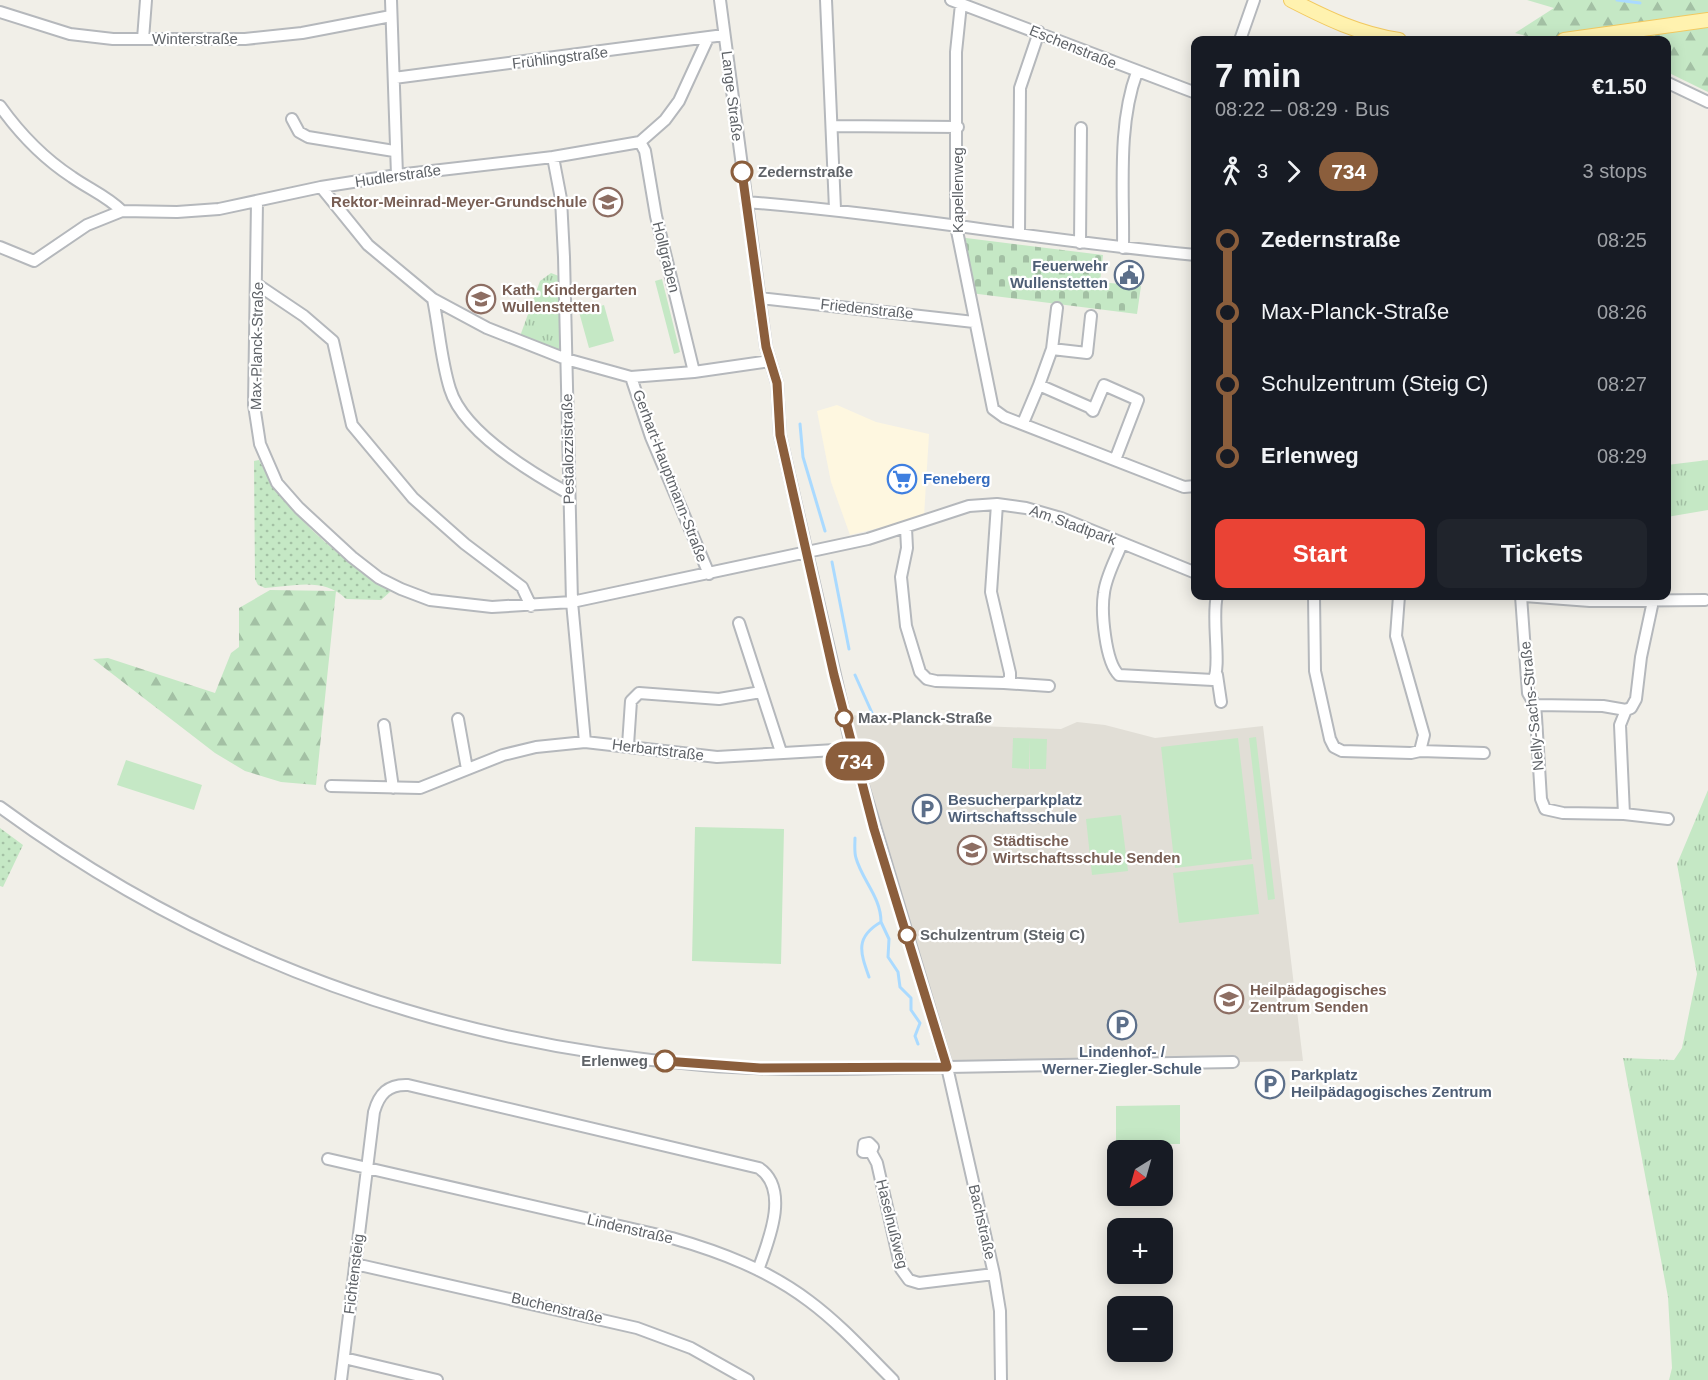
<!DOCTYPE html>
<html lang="en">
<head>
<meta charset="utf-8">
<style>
	body { margin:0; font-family:Helvetica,sans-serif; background:#20242c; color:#f1f3f6; height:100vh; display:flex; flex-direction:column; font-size:22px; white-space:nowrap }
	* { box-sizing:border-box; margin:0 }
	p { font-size:20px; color:#9ea1a6 }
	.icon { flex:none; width:33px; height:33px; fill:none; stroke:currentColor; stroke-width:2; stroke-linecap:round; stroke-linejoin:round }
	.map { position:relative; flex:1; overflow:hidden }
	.panel { position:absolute; left:1191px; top:36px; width:480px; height:564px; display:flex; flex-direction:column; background:#171b24; border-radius:12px; box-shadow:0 3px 15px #0003 }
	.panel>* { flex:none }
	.badge { padding:0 12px; border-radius:20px; font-size:21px; line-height:39px }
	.needle { width:39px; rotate:217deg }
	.fabs { position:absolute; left:1107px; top:1140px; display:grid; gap:12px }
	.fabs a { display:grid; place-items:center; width:66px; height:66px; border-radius:12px; background:#171b24; box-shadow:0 3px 15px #0003; font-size:30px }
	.map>.badge { position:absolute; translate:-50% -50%; box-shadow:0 0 0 3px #fff }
	.legs { display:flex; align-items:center; gap:9px; height:66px; padding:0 24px; font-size:20px }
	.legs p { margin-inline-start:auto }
	.summary { display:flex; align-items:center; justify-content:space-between; height:102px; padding:0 24px }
	h1 { font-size:33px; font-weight:600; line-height:45px }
	.button { display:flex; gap:12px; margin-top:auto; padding:12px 24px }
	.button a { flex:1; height:69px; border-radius:12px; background:#ea4335; color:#fff; font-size:24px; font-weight:600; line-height:69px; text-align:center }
	.button a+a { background:#20242c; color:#f1f3f6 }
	ul { padding:0 24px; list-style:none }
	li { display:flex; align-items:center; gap:21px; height:72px; font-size:22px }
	li i { display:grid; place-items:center; width:9px; height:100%; margin:0 8px; background:currentColor }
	li i::after { content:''; width:15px; height:15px; margin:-8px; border:4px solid; border-radius:50%; background:#171b24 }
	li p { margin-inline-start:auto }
	li:first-child i { background:linear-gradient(#0000 50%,currentColor 0) }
	li:last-child i { background:linear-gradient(currentColor 50%,#0000 0) }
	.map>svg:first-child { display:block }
	.commercial { fill:#fef7e0 }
	.education { fill:#e1ded6 }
	.grass { fill:url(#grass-dots) }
	.forest { fill:url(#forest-firs) }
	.cemetery { fill:url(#cemetery-stones) }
	.park { fill:url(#park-tufts) }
	.pitch { fill:#c5e8c5 }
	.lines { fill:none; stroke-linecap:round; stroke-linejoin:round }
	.stream { stroke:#aadaff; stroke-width:3 }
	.minor-casing { stroke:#b5b8bc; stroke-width:14 }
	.major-casing { stroke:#f2c960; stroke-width:16 }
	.minor { stroke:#fff; stroke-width:10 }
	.major { stroke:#fff2af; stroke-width:14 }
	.line-1-casing { stroke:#fff; stroke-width:14 }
	.line-1 { stroke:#8b5e3c; stroke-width:9 }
	.stop-1-dot { fill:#fff; stroke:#8b5e3c; stroke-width:3 }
	.labels { text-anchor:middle; stroke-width:4.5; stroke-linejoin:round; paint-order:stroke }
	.street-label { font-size:15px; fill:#5f6368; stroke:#fff }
	.stop-label { font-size:15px; font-weight:bold; fill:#5f6368; stroke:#fff; text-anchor:start }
	.education-label { font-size:15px; font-weight:bold; fill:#785e54; stroke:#fff; text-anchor:start }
	.service-label { font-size:15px; font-weight:bold; fill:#4e5e75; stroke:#fff; text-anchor:start }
	.shop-label { font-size:15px; font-weight:bold; fill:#366cbe; stroke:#fff; text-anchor:start }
</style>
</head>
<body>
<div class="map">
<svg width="1708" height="1380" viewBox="0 0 1708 1380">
	<defs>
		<pattern id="grass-dots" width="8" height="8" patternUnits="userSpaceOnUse" patternTransform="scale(1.5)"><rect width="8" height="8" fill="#c5e8c5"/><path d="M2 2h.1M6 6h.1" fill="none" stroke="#a3c0a4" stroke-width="1.8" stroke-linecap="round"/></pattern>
		<pattern id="forest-firs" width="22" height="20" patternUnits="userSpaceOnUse" patternTransform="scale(1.5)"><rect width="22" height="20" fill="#c5e8c5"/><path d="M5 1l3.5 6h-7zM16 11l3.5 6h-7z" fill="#a3c0a4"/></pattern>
		<pattern id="cemetery-stones" width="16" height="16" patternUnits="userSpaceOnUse" patternTransform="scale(1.5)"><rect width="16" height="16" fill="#c5e8c5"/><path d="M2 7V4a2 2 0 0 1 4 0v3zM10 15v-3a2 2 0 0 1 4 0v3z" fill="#a3c0a4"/></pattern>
		<pattern id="park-tufts" width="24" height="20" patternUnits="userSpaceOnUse" patternTransform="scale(1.5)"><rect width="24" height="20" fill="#c5e8c5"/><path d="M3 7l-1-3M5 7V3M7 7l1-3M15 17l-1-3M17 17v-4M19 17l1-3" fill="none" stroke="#a3c0a4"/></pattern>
	</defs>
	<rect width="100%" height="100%" fill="#f1efe8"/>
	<path class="commercial" d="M837 405 876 422 929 434 924 517 850 535 831 482 817 411Z"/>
	<path class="education" d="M844 714 925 724 1061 729 1077 722 1105 725 1155 738 1263 726 1303 1061 947 1066Z"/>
	<path class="grass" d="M259 460C287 515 339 558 391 591L381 600 346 599C325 577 293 586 265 588L258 585 255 579 254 461Z
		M0 828 23 845 3 887 0 886Z"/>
	<path class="forest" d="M1527 0H1708V92L1667 72 1666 40H1540L1515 33 1554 8Z
		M270 590 336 591 316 785 281 782 245 771 215 753 93 659 108 658 215 693 231 653 239 647V608Z"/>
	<path class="cemetery" d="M958 237 1103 255 1100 282 1141 286 1137 314 970 293Z"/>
	<path class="park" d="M551 273 564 278 565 357 519 339 540 281Z
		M1708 460V510L1667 517V465Z
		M1708 790V1380H1669L1672 1368 1668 1297 1623 1058 1674 1060 1682 1048 1697 974 1677 864Z"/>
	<path class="pitch" d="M662 279 680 352 674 354 655 281Z
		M604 305 614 341 589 348 579 312Z
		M1256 737 1275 899 1268 900 1249 738Z
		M1013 738 1047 739 1046 769H1030V740L1029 769 1012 768Z
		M1238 738 1252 859 1175 868 1161 747Z
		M126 760 202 785 194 810 117 785Z
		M1121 815 1128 871 1092 875 1086 819Z
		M695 827 784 829 781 964 692 961Z
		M1253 864 1259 914 1179 923 1173 873Z
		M1180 1105V1144H1116V1106Z"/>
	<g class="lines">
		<path class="stream" d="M1617 0 1640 3
			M800 424 803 457 825 531
			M832 562 849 649
			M855 675 873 715
			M855 838C855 844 854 852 856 858 862 880 881 897 881 922 855 937 860 952 869 977
			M881 922 889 939 888 957 898 972 900 987 911 998V1010L920 1023 915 1036 918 1044"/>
		<g class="minor-casing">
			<path id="minor" d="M391 0 397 175
				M720 0 766 347 777 383 780 435 852 749 947 1067 994 1274 1000 1311 1001 1380
				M826 0 835 209
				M951 0 1196 93
				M961 4 956 52V226L993 409 1004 417 1184 487 1196 486
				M0 12 70 34 113 39H245L302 33 391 16
				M143 39 146 0
				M1240 40 1254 0
				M394 78 724 35
				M1666 82 1708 102
				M0 106C20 134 43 158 72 177 89 189 107 196 122 211L177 212 219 209 321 187 397 175 553 157 640 142 665 120 679 101 708 38
				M292 119 299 132 308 137 394 151
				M833 126 958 127
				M640 142 645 151 656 216 694 372
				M553 157 561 199 564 257 572 602 585 742
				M321 187 368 245 433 299 487 328 566 359 631 377 694 372 770 361
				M257 202 254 405 260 444 277 483 299 508 352 557 379 578 401 589 430 600 492 607 572 602 868 539 969 506 997 504 1026 508 1061 518 1196 573
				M746 202C897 214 1045 241 1196 255
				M1019 234 1020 88 1039 32
				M1080 243 1081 128
				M0 247 34 261 87 225 122 211
				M1123 248C1124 191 1117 126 1137 72
				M258 285 304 316 333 341 352 425 413 498 465 544 522 587 531 606
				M760 298 974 322
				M433 299C439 328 441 361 450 389 463 432 530 472 568 493
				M1052 349 1087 353 1091 316
				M631 377 651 437 709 574
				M1039 385 1052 349 1057 308
				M1023 423 1039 385 1089 407 1093 411 1104 385 1138 400 1115 460
				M906 528 907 548 901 577 906 626 920 672 927 679 936 681 1004 683 1010 680V673L991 592 997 504
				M1122 543C1116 559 1106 576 1104 593 1101 611 1105 662 1119 675L1213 680C1222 669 1211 617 1217 596
				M1314 596 1315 671 1330 739 1334 747 1342 751 1411 753 1420 751 1424 735 1396 636 1399 596
				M1521 596 1528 693 1535 705 1536 717 1541 799 1545 809 1563 813 1624 814 1620 725 1626 710 1631 708 1636 699 1641 657 1653 601
				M1523 596 1590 601 1705 600
				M739 623 781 752
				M1217 675 1221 702
				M1004 683 1049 686
				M1535 705 1603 706 1626 710
				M458 719 467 769
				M384 725 393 788
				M628 745 631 701 639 693 719 699 761 692
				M1420 751 1484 753
				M331 786 420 788 503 755 536 747 585 742 717 757 852 749
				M0 807C208 960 444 1044 702 1065 783 1072 866 1068 948 1067 1043 1065 1138 1064 1233 1062
				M1624 814 1668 819
				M871 1152H863L864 1144 869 1143 873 1147 871 1152 877 1163 901 1269 909 1280 919 1283 994 1274
				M328 1159 672 1238C721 1252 768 1270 809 1301 840 1324 866 1353 893 1380
				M355 1264 637 1328 691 1348 748 1380
				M344 1358 437 1380
				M341 1380 374 1112C379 1094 388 1084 408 1085L759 1168C790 1189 769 1240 758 1270"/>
		</g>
		<g class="major-casing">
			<path id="major" d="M1291 0C1326 18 1359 34 1399 40
				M1564 40 1708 20"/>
		</g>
		<use href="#minor" class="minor"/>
		<use href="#major" class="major"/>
	</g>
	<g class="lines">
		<g class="line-1-casing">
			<path id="line-1" d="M665 1061 760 1068 947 1067 874 829 834 675 780 435 777 383 766 347 742 172"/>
		</g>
		<use href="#line-1" class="line-1"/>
	</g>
	<defs>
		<g id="school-ring" transform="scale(1.5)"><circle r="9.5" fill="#fff" stroke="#8d6e63" stroke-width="1.5"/><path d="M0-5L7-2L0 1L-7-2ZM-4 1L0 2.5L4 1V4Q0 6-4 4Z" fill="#8d6e63"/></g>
		<g id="civic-ring" transform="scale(1.5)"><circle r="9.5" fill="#fff" stroke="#5c6f8a" stroke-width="1.5"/><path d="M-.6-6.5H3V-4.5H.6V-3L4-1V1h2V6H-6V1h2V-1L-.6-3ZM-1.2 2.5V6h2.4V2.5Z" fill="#5c6f8a"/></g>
		<g id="supermarket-ring" transform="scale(1.5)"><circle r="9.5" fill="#fff" stroke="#3f7fe0" stroke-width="1.5"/><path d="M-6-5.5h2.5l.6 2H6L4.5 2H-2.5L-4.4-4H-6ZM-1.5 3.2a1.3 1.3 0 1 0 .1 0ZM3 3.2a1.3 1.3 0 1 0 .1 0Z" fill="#3f7fe0"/></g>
		<g id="parking-ring" transform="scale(1.5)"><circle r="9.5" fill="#fff" stroke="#5c6f8a" stroke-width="1.5"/><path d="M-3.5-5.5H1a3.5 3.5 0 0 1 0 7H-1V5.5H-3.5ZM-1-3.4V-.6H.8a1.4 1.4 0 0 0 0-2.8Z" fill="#5c6f8a"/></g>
	</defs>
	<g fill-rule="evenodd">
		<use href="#school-ring" x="608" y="202"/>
		<use href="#civic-ring" x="1129" y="275"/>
		<use href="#school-ring" x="481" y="299"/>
		<use href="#supermarket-ring" x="902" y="479"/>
		<use href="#parking-ring" x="927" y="809"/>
		<use href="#school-ring" x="972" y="850"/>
		<use href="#school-ring" x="1229" y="999"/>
		<use href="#parking-ring" x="1122" y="1025"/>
		<use href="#parking-ring" x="1270" y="1084"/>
	</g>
	<g class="stop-1-dot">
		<circle cx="742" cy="172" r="10"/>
		<circle cx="844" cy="718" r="8"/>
		<circle cx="907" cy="935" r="8"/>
		<circle cx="665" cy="1061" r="10"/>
	</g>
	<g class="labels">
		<g class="street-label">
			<text x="195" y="44">Winterstraße</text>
			<text transform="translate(1073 47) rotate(22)" y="5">Eschenstraße</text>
			<text transform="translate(560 58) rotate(-7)" y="5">Frühlingstraße</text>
			<text transform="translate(732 96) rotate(83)" y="5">Lange Straße</text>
			<text transform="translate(398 176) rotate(-8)" y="5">Hudlerstraße</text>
			<text transform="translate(958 190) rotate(-90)" y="5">Kapellenweg</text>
			<text transform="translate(666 257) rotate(76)" y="5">Hollgraben</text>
			<text transform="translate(867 309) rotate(6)" y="5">Friedenstraße</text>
			<text transform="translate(257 346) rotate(-89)" y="5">Max-Planck-Straße</text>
			<text transform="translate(568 449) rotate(-91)" y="5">Pestalozzistraße</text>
			<text transform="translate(670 476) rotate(69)" y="5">Gerhart-Hauptmann-Straße</text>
			<text transform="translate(1073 525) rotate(20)" y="5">Am Stadtpark</text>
			<text transform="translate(1532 706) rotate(-96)" y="5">Nelly-Sachs-Straße</text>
			<text transform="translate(658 750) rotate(7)" y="5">Herbartstraße</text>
			<text transform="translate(982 1222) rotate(77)" y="5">Bachstraße</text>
			<text transform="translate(892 1224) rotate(76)" y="5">Haselnußweg</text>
			<text transform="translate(630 1229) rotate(13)" y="5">Lindenstraße</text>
			<text transform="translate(354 1274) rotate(-83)" y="5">Fichtensteig</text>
			<text transform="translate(557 1308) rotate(13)" y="5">Buchenstraße</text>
		</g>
		<g class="stop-label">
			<text x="758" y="177">Zedernstraße</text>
			<text x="858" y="723">Max-Planck-Straße</text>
			<text x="920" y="940">Schulzentrum (Steig C)</text>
			<text x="648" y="1066" text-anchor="end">Erlenweg</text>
		</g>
		<g class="education-label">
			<text x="587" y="207" text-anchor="end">Rektor-Meinrad-Meyer-Grundschule</text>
			<text x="502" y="295">Kath. Kindergarten<tspan x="502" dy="17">Wullenstetten</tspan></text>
			<text x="993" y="846">Städtische<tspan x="993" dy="17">Wirtschaftsschule Senden</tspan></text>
			<text x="1250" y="995">Heilpädagogisches<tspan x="1250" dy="17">Zentrum Senden</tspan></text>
		</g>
		<g class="service-label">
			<text x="1108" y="271" text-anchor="end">Feuerwehr<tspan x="1108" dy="17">Wullenstetten</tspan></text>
			<text x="948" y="805">Besucherparkplatz<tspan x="948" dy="17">Wirtschaftsschule</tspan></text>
			<text x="1122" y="1057" text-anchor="middle">Lindenhof- /<tspan x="1122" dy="17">Werner-Ziegler-Schule</tspan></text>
			<text x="1291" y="1080">Parkplatz<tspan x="1291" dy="17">Heilpädagogisches Zentrum</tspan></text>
		</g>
		<g class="shop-label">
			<text x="923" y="484">Feneberg</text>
		</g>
	</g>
</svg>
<div class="fabs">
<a><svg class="needle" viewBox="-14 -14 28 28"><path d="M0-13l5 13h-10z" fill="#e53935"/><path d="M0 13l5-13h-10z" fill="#9ea1a6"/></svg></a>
<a>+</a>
<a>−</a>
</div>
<b class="badge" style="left:855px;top:761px;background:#8b5e3c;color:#fff">734</b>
<section class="panel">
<div class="summary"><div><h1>7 min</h1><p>08:22 – 08:29 · Bus</p></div><b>€1.50</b></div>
<div class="legs"><svg class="icon" aria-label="walk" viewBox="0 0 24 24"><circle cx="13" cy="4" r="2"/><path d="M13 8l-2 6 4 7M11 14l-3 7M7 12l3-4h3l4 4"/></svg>3<svg class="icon" aria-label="forward" viewBox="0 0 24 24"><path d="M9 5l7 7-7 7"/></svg><b class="badge" style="background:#8b5e3c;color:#fff">734</b><p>3 stops</p></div>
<ul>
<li><i style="color:#8b5e3c"></i><b>Zedernstraße</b><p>08:25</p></li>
<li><i style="color:#8b5e3c"></i><span>Max-Planck-Straße</span><p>08:26</p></li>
<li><i style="color:#8b5e3c"></i><span>Schulzentrum (Steig C)</span><p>08:27</p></li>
<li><i style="color:#8b5e3c"></i><b>Erlenweg</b><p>08:29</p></li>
</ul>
<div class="button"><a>Start</a><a>Tickets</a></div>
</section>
</div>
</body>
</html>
